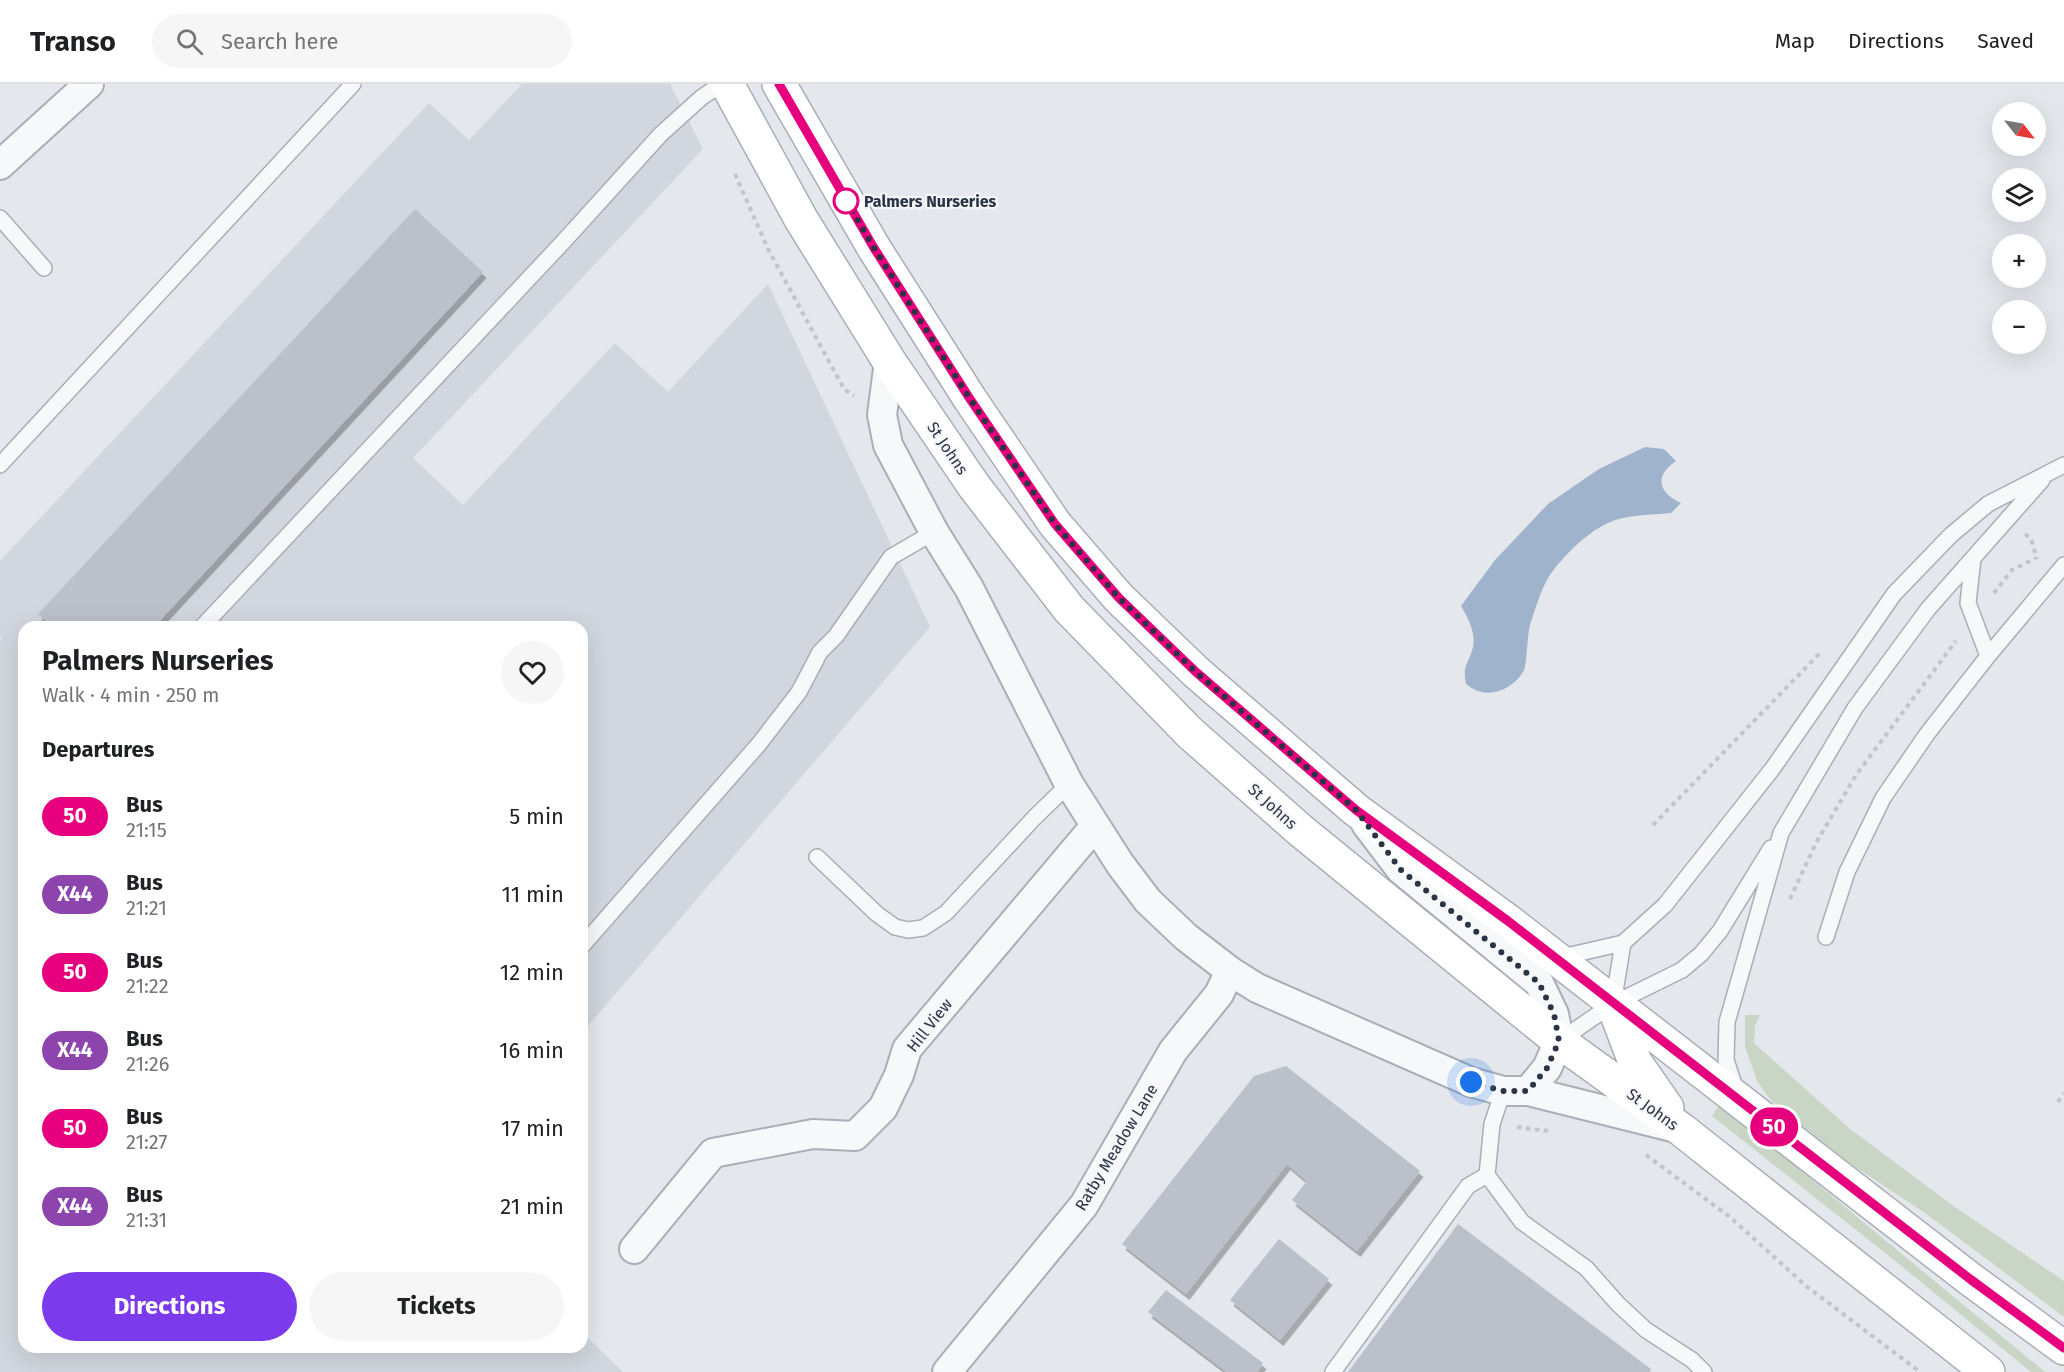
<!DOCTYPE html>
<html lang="en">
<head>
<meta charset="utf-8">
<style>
	body { margin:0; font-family:"Fira Sans",sans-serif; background:#f6f6f6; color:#202124; height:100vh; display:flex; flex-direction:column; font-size:22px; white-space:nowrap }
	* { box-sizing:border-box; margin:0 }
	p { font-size:20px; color:#757577 }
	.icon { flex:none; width:33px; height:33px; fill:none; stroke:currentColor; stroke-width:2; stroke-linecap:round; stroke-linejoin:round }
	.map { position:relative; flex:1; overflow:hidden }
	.side { position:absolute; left:18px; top:537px; width:570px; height:732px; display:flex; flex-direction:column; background:#fff; border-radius:18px; box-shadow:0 6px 24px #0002 }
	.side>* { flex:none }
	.badge { padding:0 12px; border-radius:20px; font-size:21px; line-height:39px }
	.needle { width:39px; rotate:121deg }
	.controls { position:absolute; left:1992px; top:18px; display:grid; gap:12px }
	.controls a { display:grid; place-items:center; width:54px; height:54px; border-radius:50%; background:#fff; box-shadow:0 6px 24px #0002; font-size:30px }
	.you { position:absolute; width:30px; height:30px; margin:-15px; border:4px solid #fff; border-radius:50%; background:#1a73e8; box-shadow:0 0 0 9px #1a73e833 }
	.map>.badge { position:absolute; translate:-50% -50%; box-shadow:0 0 0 3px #fff }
	h2 { padding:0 24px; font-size:22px; line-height:54px }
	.round { display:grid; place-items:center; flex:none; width:63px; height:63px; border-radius:32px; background:#f6f6f6 }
	.summary { display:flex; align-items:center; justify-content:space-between; height:102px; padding:0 24px }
	h1 { font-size:28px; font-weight:700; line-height:45px }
	.action { display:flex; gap:12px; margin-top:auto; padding:12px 24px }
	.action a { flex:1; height:69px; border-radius:36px; background:#7c3aed; color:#fff; font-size:24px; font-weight:700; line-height:69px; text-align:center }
	.action a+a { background:#f6f6f6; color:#202124 }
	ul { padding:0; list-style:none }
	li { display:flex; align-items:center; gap:18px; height:78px; padding:0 24px }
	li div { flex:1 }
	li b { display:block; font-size:22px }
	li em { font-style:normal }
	li .badge { min-width:66px; font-weight:700; text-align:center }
	header { display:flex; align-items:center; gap:36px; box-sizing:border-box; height:84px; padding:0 30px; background:#fff; border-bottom:2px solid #e0e0e0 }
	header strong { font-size:28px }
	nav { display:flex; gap:33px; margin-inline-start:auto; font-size:21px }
	.search { width:420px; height:54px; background:#f6f6f6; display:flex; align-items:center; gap:15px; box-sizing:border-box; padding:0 21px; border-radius:33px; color:#757577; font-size:22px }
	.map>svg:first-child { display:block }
	.built { fill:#d2d6de }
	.green { fill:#c9d6c5 }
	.water { fill:#9fb4cc }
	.building { fill:#bbc0ca; filter:url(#shadow) }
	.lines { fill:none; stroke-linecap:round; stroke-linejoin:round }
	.lane-casing { stroke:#a9aeb7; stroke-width:18 }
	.street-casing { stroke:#a9aeb7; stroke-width:32 }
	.secondary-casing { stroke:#a9aeb7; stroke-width:36 }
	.path { stroke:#c2c5cb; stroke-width:4; stroke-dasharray:4.5 4.5; stroke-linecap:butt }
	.lane { stroke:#f7f8fa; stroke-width:15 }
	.street { stroke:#f7f8fa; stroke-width:28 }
	.secondary { stroke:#fff; stroke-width:33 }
	.line-casing { stroke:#fff; stroke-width:14 }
	.line { stroke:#e6007e; stroke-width:9 }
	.walk { stroke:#2b3445; stroke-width:6; stroke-dasharray:0 10.8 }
	.stop-dot { fill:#fff; stroke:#e6007e; stroke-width:3 }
	.labels { text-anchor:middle; stroke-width:4.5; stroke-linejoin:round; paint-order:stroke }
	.stop-label { font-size:16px; font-weight:bold; fill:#2b3445; stroke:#f4f6f9; text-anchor:start }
	.street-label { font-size:16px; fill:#2b3445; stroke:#f4f6f9 }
</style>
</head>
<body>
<header>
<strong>Transo</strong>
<div class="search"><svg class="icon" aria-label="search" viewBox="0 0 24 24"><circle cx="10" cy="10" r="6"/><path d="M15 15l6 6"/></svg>Search here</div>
<nav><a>Map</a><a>Directions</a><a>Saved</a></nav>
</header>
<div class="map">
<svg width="2064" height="1288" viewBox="0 0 2064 1288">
	<defs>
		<filter id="shadow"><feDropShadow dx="3.5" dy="6" stdDeviation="0" flood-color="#0004"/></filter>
	</defs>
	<rect width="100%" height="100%" fill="#e4e7ec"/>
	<path class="built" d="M522 0H670L703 65 413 374 463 421 615 259 668 308 768 200 930 543 582 949V543H24V1263H582V1248L623 1288H0V556L2 554 0 552V477L429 19 469 56Z"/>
	<path class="green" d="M1745 931H1760L1755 942 1754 959 1850 1045 1955 1123 2064 1197V1233L1925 1129 1848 1078 1789 1033 1769 1014 1757 997 1745 962Z
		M1720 1020 2045 1288H2031L1894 1176 1712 1032Z"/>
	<path class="water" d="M1645 363 1664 365 1676 377C1655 391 1657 408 1681 419L1671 429C1651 431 1627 430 1608 439 1586 449 1561 474 1548 494 1540 508 1535 526 1530 541 1527 553 1527 579 1524 586 1516 602 1495 613 1478 607 1474 606 1469 602 1466 600 1462 580 1469 580 1473 563 1476 549 1468 534 1461 522L1495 476 1548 420 1599 385Z"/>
	<path class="building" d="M415 125 483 188 154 543H53L38 530Z
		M1286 982 1420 1087 1357 1167 1292 1116 1307 1097 1287 1080 1186 1210 1122 1160 1254 992Z
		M1458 1140 1651 1285 1649 1288H1348Z
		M1279 1155 1329 1195 1280 1256 1230 1216Z
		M1166 1206 1263 1279 1257 1288H1227L1148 1228Z"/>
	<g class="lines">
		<g class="lane-casing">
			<path id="lane" d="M0 134 44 184
				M0 381 353 0
				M1973 474 1968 519 1988 572
				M202 543 564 157 661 50 702 13 722 0
				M817 773 877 830 895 843 908 846 923 844 946 829 1034 734 1069 700
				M1826 853 1847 788 1883 714 1927 650 1988 572 2064 481
				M582 862 759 660 799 608 820 568 836 552 891 473 934 448
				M1558 874 1623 859 1665 821 1773 684 1894 510 1951 451 1988 420 2064 381
				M1613 920 1623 859
				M1559 957 1613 920 1682 886 1701 870 1720 847 1771 764
				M1503 1007 1492 1040 1487 1091 1522 1138 1586 1184 1618 1220 1646 1246 1692 1276 1704 1288
				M1736 1007 1726 976 1727 938 1781 749 1855 624 1928 525 2042 396
				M1333 1288 1468 1102 1487 1091"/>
		</g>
		<g class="street-casing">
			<path id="street" d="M0 81 89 0
				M889 277 882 331 888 361 934 448 969 504 1069 700 1120 780 1148 817 1186 853 1230 887 1257 904 1471 998 1503 1007H1528L1676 1044
				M1366 740 1401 786 1539 899 1554 930 1559 957 1547 984 1528 1007
				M634 1165 713 1069 813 1050 855 1052 883 1024 899 991 907 965 1095 742
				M947 1288 1084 1121 1173 967 1219 910 1230 887"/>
		</g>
		<g class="secondary-casing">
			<path id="secondary" d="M727 0 801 135 889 277 974 402 1069 525 1190 649 1300 746 1559 957 1682 1046 1988 1288
				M779 0 874 164 970 315 1055 440 1119 514 1196 588 1356 726 1508 837 1970 1195 2064 1264
				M1613 920 1635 978 1667 1024"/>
		</g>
		<path class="path" d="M735 90 768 165 844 305 854 312
			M2025 450 2031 455 2037 475
			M1994 509 2012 486 2036 474
			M1653 741 1821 568
			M1790 815 1816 759 1856 691 1956 557
			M2058 1018 2064 1009
			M1517 1043 1548 1047
			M1646 1071 1730 1133 1806 1202 1920 1288"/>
		<use href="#lane" class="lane"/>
		<use href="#street" class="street"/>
		<use href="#secondary" class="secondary"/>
	</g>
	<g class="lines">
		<g class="line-casing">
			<path id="line" d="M779 0 874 164 970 315 1055 440 1119 514 1196 588 1356 726 1508 837 1970 1195 2064 1264"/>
		</g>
		<use href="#line" class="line"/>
		<path class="walk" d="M846 117 841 108 874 164 970 315 1055 440 1119 514 1196 588 1356 726 1401 786 1539 899 1554 930 1559 957 1547 984 1528 1007H1503L1471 998"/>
	</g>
	<circle class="stop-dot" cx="846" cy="117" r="12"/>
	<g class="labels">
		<g class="stop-label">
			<text x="864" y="123">Palmers Nurseries</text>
		</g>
		<g class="street-label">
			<text transform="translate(948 364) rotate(56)" y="6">St Johns</text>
			<text transform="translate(1273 722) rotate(42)" y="6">St Johns</text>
			<text transform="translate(929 941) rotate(-52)" y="6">Hill View</text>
			<text transform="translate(1653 1025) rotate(36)" y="6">St Johns</text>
			<text transform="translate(1116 1063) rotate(-59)" y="6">Ratby Meadow Lane</text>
		</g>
	</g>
</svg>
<div class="controls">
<a><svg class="needle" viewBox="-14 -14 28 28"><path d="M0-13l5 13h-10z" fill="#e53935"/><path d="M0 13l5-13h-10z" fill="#757577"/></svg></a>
<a><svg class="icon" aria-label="layers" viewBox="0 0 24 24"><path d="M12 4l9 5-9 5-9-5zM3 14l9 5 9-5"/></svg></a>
<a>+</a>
<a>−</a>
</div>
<div class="you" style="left:1471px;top:998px"></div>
<b class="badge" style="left:1774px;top:1043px;background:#e6007e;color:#fff">50</b>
<section class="side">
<div class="summary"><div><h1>Palmers Nurseries</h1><p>Walk · 4 min · 250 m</p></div><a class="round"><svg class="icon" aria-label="heart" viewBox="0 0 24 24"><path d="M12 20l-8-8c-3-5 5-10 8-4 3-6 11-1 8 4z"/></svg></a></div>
<h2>Departures</h2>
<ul>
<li><span class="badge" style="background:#e6007e;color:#fff">50</span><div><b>Bus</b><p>21:15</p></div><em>5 min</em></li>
<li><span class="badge" style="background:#8e44ad;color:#fff">X44</span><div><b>Bus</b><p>21:21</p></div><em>11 min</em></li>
<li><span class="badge" style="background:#e6007e;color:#fff">50</span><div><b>Bus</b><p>21:22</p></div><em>12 min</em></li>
<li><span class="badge" style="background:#8e44ad;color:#fff">X44</span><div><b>Bus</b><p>21:26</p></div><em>16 min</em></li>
<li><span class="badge" style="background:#e6007e;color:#fff">50</span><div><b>Bus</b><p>21:27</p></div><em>17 min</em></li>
<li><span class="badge" style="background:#8e44ad;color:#fff">X44</span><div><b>Bus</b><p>21:31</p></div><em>21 min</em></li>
</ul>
<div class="action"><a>Directions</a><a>Tickets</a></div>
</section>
</div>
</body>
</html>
